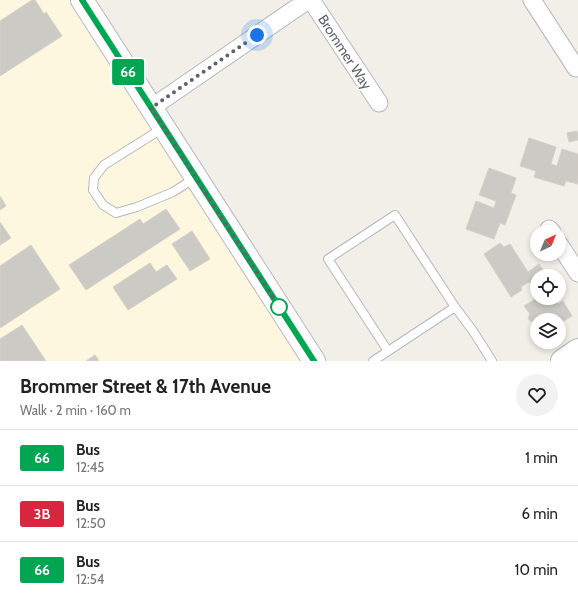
<!DOCTYPE html>
<html lang="en">
<head>
<meta charset="utf-8">
<style>
	body { margin:0; font-family:Cabin,sans-serif; background:#f2f2f2; color:#222; height:100vh; display:flex; flex-direction:column; font-size:15px; white-space:nowrap }
	* { box-sizing:border-box; margin:0 }
	p { font-size:13px; color:#767676 }
	.icon { flex:none; width:22px; height:22px; fill:none; stroke:currentColor; stroke-width:2; stroke-linecap:round; stroke-linejoin:round }
	.map { position:relative; height:361px; overflow:hidden }
	.panel { display:flex; flex-direction:column; background:#fff; flex:1 }
	.panel>* { flex:none }
	.badge { padding:0 8px; border-radius:3px; font-size:14px; line-height:26px }
	.needle { width:26px; rotate:43deg }
	.fabs { position:absolute; left:530px; top:225px; display:grid; gap:8px }
	.fabs a { display:grid; place-items:center; width:36px; height:36px; border-radius:50%; background:#fff; box-shadow:0 2px 6px #0003; font-size:20px }
	.you { position:absolute; width:20px; height:20px; margin:-10px; border:3px solid #fff; border-radius:50%; background:#1a73e8; box-shadow:0 0 0 6px #1a73e833 }
	.map>.badge { position:absolute; translate:-50% -50%; box-shadow:0 0 0 2px #fff }
	.round { display:grid; place-items:center; flex:none; width:42px; height:42px; border-radius:21px; background:#f2f2f2 }
	.head { display:flex; align-items:center; justify-content:space-between; height:68px; padding:0 20px }
	h1 { font-size:19px; font-weight:800; line-height:30px }
	ul { padding:0; list-style:none }
	li { display:flex; align-items:center; gap:12px; height:56px; padding:0 20px; border-top:1px solid #e0e0e0 }
	li div { flex:1 }
	li b { display:block; font-size:15px }
	li em { font-style:normal }
	li .badge { min-width:44px; font-weight:700; text-align:center }
	.map>svg:first-child { display:block }
	.commercial { fill:#fef7e0 }
	.building { fill:#cccac5; stroke:#d6d1c6 }
	.lines { fill:none; stroke-linecap:round; stroke-linejoin:round }
	.service-casing { stroke:#b5b8bc; stroke-width:10 }
	.minor-casing { stroke:#b5b8bc; stroke-width:19 }
	.secondary-casing { stroke:#b6babf; stroke-width:24 }
	.service { stroke:#fff; stroke-width:8 }
	.minor { stroke:#fff; stroke-width:17 }
	.secondary { stroke:#fff; stroke-width:22 }
	.line-casing { stroke:#fff; stroke-width:9 }
	.line { stroke:#00a651; stroke-width:6 }
	.walk { stroke:#5f6368; stroke-width:4; stroke-dasharray:0 7.2 }
	.stop-dot { fill:#fff; stroke:#00a651; stroke-width:2 }
	.labels { text-anchor:middle; stroke-width:3.5; stroke-linejoin:round; paint-order:stroke }
	.street-label { font-size:14px; fill:#5f6368; stroke:#fff }
</style>
</head>
<body>
<div class="map">
<svg width="578" height="361" viewBox="0 0 578 361">
	<rect width="100%" height="100%" fill="#f1efe8"/>
	<path class="commercial" d="M0 0H83L317 361H0Z"/>
	<path class="building" d="M32 0H35L44 14 46 12 62 36 0 76V21Z
		M577 131 578 140 569 142 567 133Z
		M529 138 556 147 551 164 557 166 562 149 578 154V184L566 181 564 186 534 177 536 171 520 166Z
		M489 168 516 178 511 193 516 195 505 225 500 223 494 239 466 229 476 201 494 208 496 201 479 195Z
		M0 196 6 206 0 210Z
		M166 209 180 229 86 290 69 265 140 219 143 224Z
		M0 222 11 238 0 245Z
		M192 231 210 259 190 271 172 244Z
		M500 243 504 247 510 244 528 272 539 264 547 276H537V288L534 290 529 282 521 287 522 290 511 297 484 254Z
		M31 245 60 289 0 328V266Z
		M150 263 156 272 167 265 177 279 128 310 113 287Z
		M537 298H554L558 304 563 301 572 316 559 324V320H537V327L534 322 530 321 528 318 530 314 524 306Z
		M22 325 46 361H0V339Z
		M95 355 99 361H86Z"/>
	<g class="lines">
		<g class="service-casing">
			<path id="service" d="M163 128 104 165 94 178 93 190 103 205 116 213 137 207 173 192 195 178
				M455 307 473 331 492 361
				M373 361 455 307 395 215 328 259 388 351"/>
		</g>
		<g class="minor-casing">
			<path id="minor" d="M311 0 379 103
				M532 0 576 68
				M151 108 308 0
				M549 229 552 232
				M559 244 578 273"/>
		</g>
		<g class="secondary-casing">
			<path id="secondary" d="M82 0 314 361
				M562 361 578 350"/>
		</g>
		<use href="#service" class="service"/>
		<use href="#minor" class="minor"/>
		<use href="#secondary" class="secondary"/>
	</g>
	<g class="lines">
		<g class="line-casing">
			<path id="line" d="M82 0 314 361"/>
		</g>
		<use href="#line" class="line"/>
		<path class="walk" d="M257 35 151 108 279 307"/>
	</g>
	<circle class="stop-dot" cx="279" cy="307" r="8"/>
	<g class="labels">
		<g class="street-label">
			<text transform="translate(345 52) rotate(57)" y="5">Brommer Way</text>
		</g>
	</g>
</svg>
<div class="fabs">
<a><svg class="needle" viewBox="-14 -14 28 28"><path d="M0-13l5 13h-10z" fill="#e53935"/><path d="M0 13l5-13h-10z" fill="#767676"/></svg></a>
<a><svg class="icon" aria-label="locate" viewBox="0 0 24 24"><circle cx="12" cy="12" r="6"/><path d="M12 2v4M12 18v4M2 12h4M18 12h4"/></svg></a>
<a><svg class="icon" aria-label="layers" viewBox="0 0 24 24"><path d="M12 4l9 5-9 5-9-5zM3 14l9 5 9-5"/></svg></a>
</div>
<div class="you" style="left:257px;top:35px"></div>
<b class="badge" style="left:128px;top:72px;background:#00a651;color:#fff">66</b>
</div>
<section class="panel">
<div class="head"><div><h1>Brommer Street &amp; 17th Avenue</h1><p>Walk · 2 min · 160 m</p></div><a class="round"><svg class="icon" aria-label="heart" viewBox="0 0 24 24"><path d="M12 20l-8-8c-3-5 5-10 8-4 3-6 11-1 8 4z"/></svg></a></div>
<ul>
<li><span class="badge" style="background:#00a651;color:#fff">66</span><div><b>Bus</b><p>12:45</p></div><em>1 min</em></li>
<li><span class="badge" style="background:#d7263d;color:#fff">3B</span><div><b>Bus</b><p>12:50</p></div><em>6 min</em></li>
<li><span class="badge" style="background:#00a651;color:#fff">66</span><div><b>Bus</b><p>12:54</p></div><em>10 min</em></li>
</ul>
</section>
</body>
</html>
